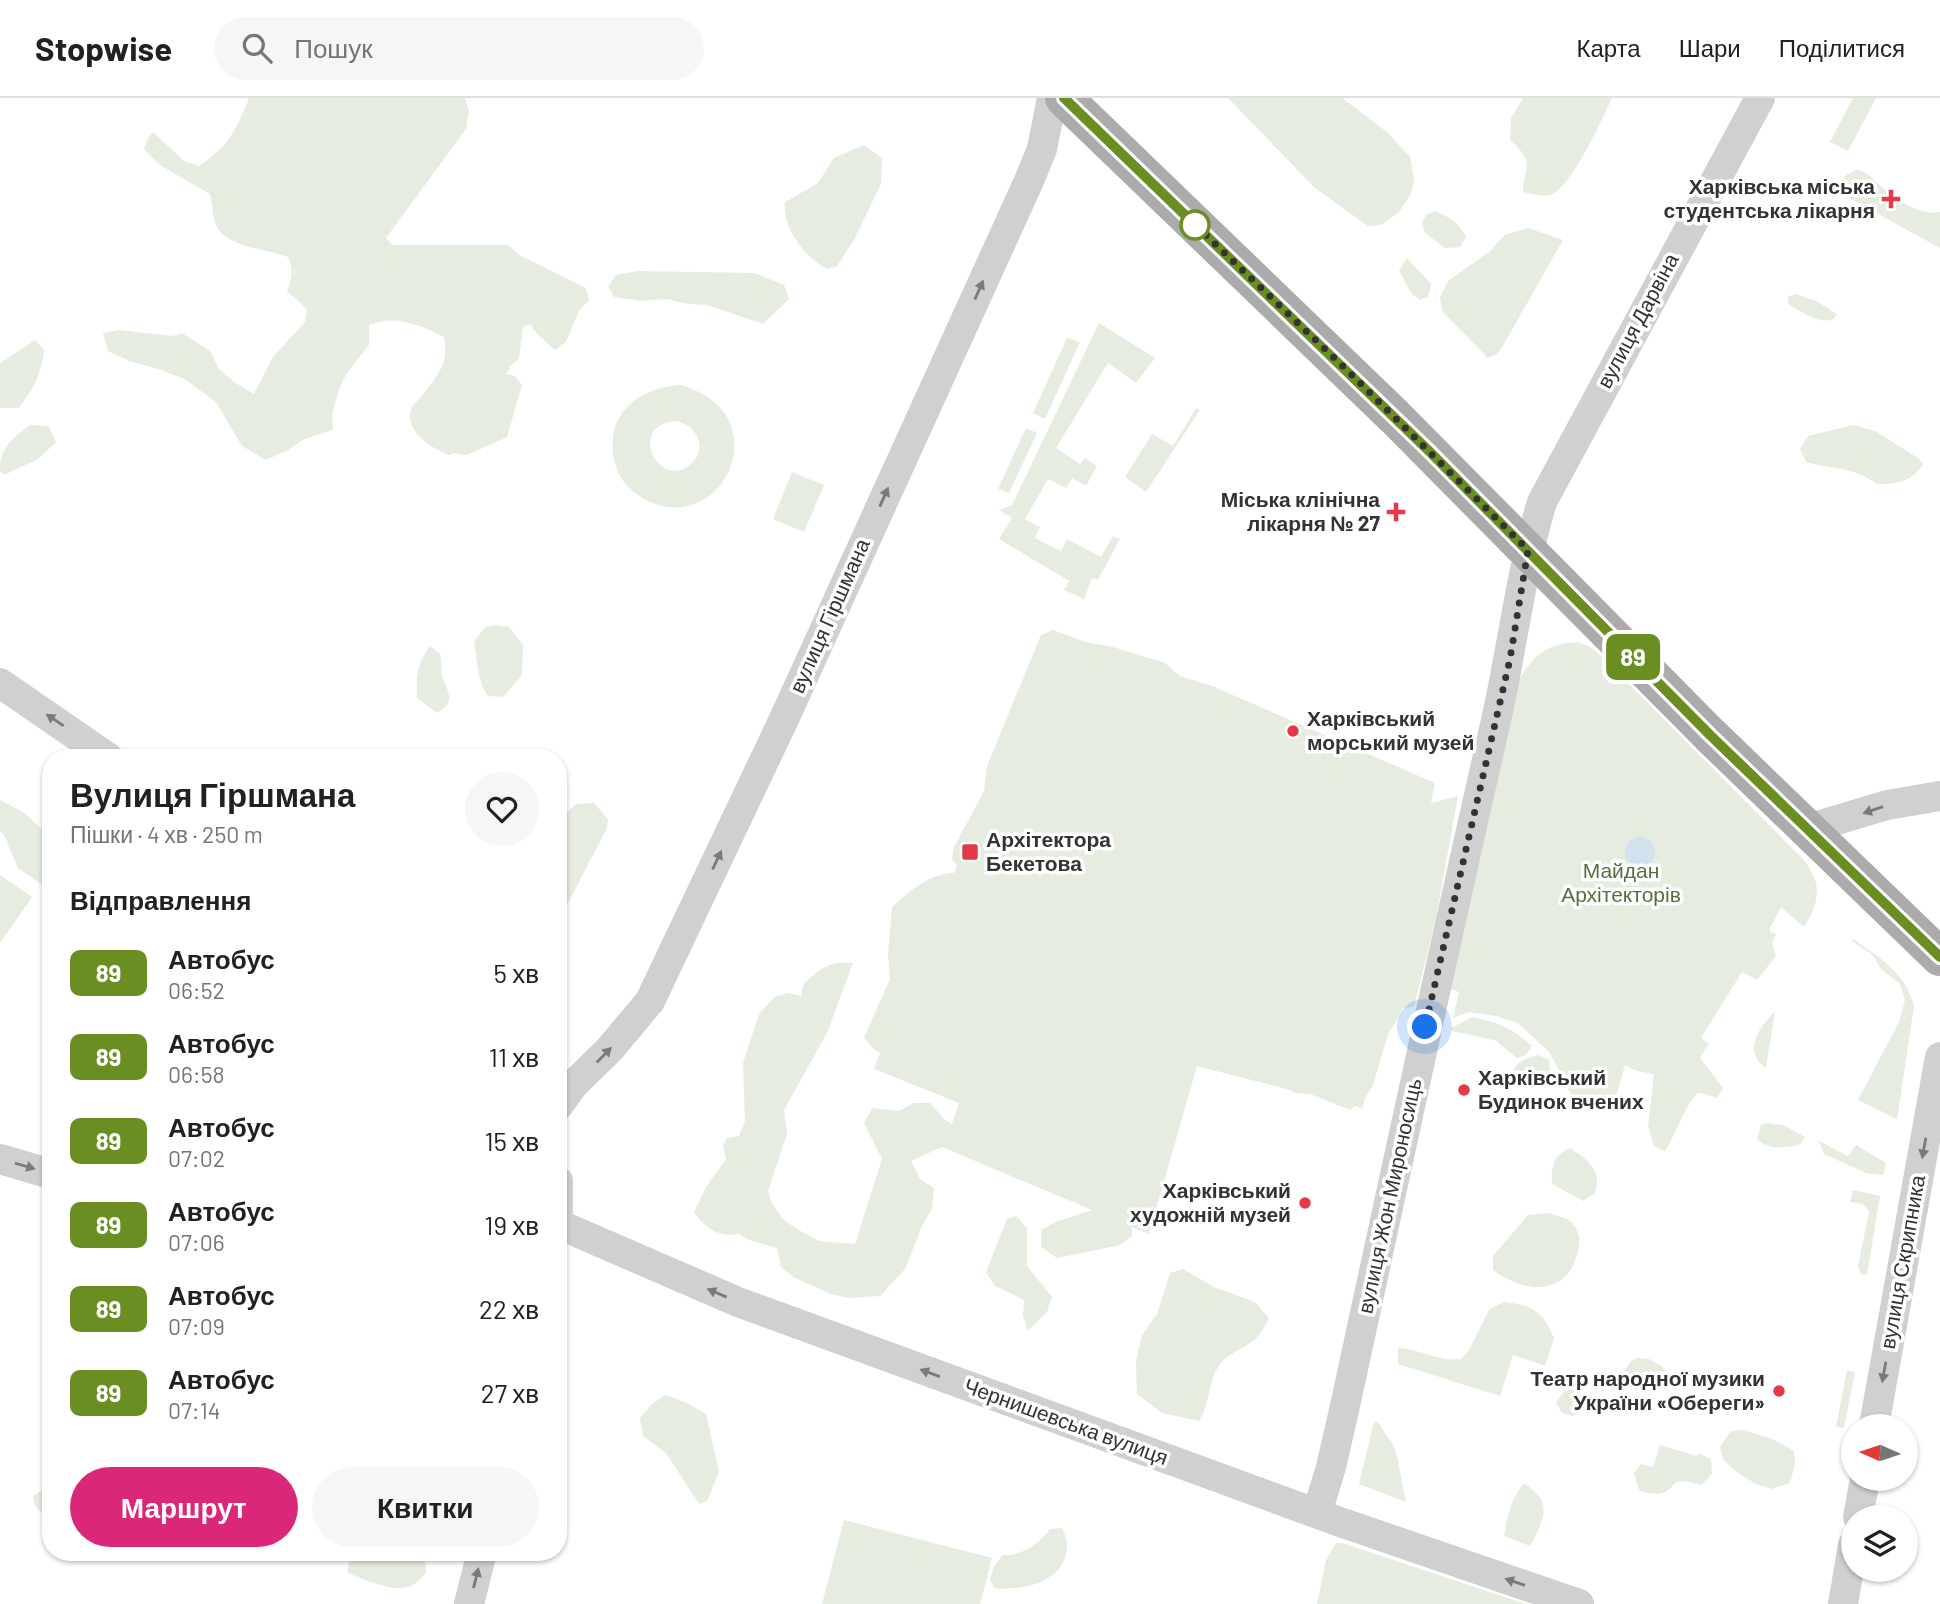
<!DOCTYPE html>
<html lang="uk">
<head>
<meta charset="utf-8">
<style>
	body { margin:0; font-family:Barlow,sans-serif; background:#f6f6f6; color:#202124; height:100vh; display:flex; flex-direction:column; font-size:26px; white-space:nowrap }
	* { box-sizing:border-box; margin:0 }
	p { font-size:23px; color:#757577 }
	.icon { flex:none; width:38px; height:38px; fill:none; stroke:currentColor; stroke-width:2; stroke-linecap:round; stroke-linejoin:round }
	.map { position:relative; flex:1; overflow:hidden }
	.details { position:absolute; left:42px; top:651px; width:525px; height:812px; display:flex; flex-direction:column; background:#fff; border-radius:28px; box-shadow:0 2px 5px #0004 }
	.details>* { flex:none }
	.badge { padding:0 14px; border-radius:10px; font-size:24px; line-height:46px }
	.needle { width:46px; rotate:273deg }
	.controls { position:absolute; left:1841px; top:1316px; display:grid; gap:14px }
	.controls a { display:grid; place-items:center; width:77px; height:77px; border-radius:50%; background:#fff; box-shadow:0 2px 5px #0004; font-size:35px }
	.you { position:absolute; width:35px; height:35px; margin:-18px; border:5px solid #fff; border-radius:50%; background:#1a73e8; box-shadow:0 0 0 10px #1a73e833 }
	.map>.badge { position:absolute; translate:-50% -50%; box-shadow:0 0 0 4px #fff }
	h2 { padding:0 28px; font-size:26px; line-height:63px }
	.round { display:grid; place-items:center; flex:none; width:74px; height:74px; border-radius:37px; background:#f6f6f6 }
	.summary { display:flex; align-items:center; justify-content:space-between; height:119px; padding:0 28px }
	h1 { font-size:33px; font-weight:700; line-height:52px }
	.primary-button { display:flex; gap:14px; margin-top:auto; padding:14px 28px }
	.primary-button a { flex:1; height:80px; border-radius:42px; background:#db2777; color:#fff; font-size:28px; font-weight:700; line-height:80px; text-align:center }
	.primary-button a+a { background:#f6f6f6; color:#202124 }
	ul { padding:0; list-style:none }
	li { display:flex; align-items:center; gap:21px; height:84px; padding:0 28px }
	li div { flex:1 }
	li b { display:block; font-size:26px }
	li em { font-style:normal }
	li .badge { min-width:77px; font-weight:700; text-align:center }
	header { display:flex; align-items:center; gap:42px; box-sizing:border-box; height:98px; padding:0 35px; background:#fff; border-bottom:2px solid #e0e0e0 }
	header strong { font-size:33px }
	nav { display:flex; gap:38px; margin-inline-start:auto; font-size:24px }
	.search { width:490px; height:63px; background:#f6f6f6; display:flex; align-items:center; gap:18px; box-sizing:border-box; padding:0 24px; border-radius:38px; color:#757577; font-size:26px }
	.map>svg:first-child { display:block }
	.green { fill:#e6ecdf; fill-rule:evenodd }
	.water { fill:#cfe2ee }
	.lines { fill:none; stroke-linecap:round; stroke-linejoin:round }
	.minor { stroke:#d0d0d0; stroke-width:30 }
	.major { stroke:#ababab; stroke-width:38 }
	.oneway { fill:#7a7a7a }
	.line-casing { stroke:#fff; stroke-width:16 }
	.line { stroke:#6b8e23; stroke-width:10 }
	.walk { stroke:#333; stroke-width:7; stroke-dasharray:0 12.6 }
	.poi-dot { fill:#e63946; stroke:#fff; stroke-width:2.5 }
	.stop-dot { fill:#fff; stroke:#6b8e23; stroke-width:3.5 }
	.labels { text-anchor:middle; stroke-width:7; stroke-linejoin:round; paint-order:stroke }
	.poi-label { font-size:21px; font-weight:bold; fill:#333; stroke:#fff; text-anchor:end }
	.street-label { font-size:21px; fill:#333; stroke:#fff }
	.park-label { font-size:21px; fill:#56703f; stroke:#fff }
</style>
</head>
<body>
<header>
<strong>Stopwise</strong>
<div class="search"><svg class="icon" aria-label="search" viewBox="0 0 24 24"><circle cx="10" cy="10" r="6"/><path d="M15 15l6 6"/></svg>Пошук</div>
<nav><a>Карта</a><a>Шари</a><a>Поділитися</a></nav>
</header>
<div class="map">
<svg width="1940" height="1506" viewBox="0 0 1940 1506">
	<rect width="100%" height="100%" fill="#fff"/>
	<path class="green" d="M249 0H465L469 13 466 31 386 140 392 147H508L519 157 586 190 589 202 579 213 566 244 555 252 537 236 530 226 523 229 519 261 511 267 506 276 515 278 522 287 507 339 467 357 452 355 450 357C433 352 404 333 411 311 413 307 419 301 422 298 437 277 450 266 444 239 420 227 395 216 369 227V247L347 275 339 291 332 317 333 332 304 341 288 352 266 362 242 348 216 304 186 282 159 271 132 264 108 253 103 235 119 232 172 238 182 235 210 253 219 271 234 284 254 296 273 259 305 224 307 211 287 193C292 180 294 172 288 159 268 151 227 149 217 129 212 119 213 107 210 96L161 68 144 51 148 40 153 34 184 63 199 68C228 49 237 31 249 0Z
		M1228 0H1342L1387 34 1410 59 1414 80 1412 94 1399 114 1381 127 1368 128 1315 90Z
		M1523 0H1612C1603 20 1570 92 1550 97 1543 99 1530 95 1523 94 1525 64 1535 65 1510 42L1511 20Z
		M1853 0H1876L1848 53 1830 44Z
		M864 47 882 60 881 86 854 142 837 168 827 171C805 159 782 130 785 104L818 85 834 60Z
		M1856 72C1870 73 1876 86 1888 94 1902 105 1923 118 1940 114V150L1840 95V86L1846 77Z
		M1435 113C1449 119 1459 124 1466 139L1460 149 1445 150 1425 135 1422 125 1426 117Z
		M1528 130 1563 142 1504 246 1497 256 1488 260 1442 213 1440 199 1448 183 1489 154 1505 137Z
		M1407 160 1431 186 1428 199 1420 202 1412 196 1399 173Z
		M637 173 755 175 784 187 789 201 763 226 707 207 688 206 668 201 642 203 614 199 608 188 616 177Z
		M1795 196 1816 203 1837 216 1834 221C1818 227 1801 213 1788 206V199Z
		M1099 225 1155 260 1136 285 1108 265 1056 350 1080 366 1085 360 1097 368 1086 388 1072 380 1066 390 1048 381 1025 421 1040 429 1035 440 1061 453 1067 441 1101 459 1113 438 1120 441 1098 482 1092 480 1084 501 1064 492 1069 483 999 441 1012 420 999 412 1012 407Z
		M1067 240 1080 244 1045 321 1033 315Z
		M35 242 44 252C41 278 34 289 19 310H0V265Z
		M680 287C779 313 727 437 650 404 634 397 619 383 615 365 603 318 637 290 680 287ZM676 323C695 327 708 348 693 364 661 397 624 327 676 323Z
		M1196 310 1200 312 1146 394 1125 379 1152 336 1173 348Z
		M30 327 48 328 56 344 38 361 4 377 0 373C0 350 11 341 30 327Z
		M1853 327 1875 333 1918 360 1923 366C1913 384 1895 386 1877 386 1852 368 1834 372 1806 364L1800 351 1808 338Z
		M1026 330 1037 335 1009 395 998 391Z
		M792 374 824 387 804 434 773 421Z
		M496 527 509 529 523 547 522 577 503 599 488 598C476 580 478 564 474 544L485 529Z
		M1053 532 1086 544 1113 549 1165 565 1180 578 1212 588 1435 685 1431 705 1458 698 1436 820 1414 909 1402 910 1400 917 1388 936 1373 987 1364 1002 1363 1010 1355 1008 1350 1012 1310 996 1295 995 1287 991 1197 968 1149 1136 1129 1128 1132 1131V1138L1120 1147 1057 1160 1041 1149V1132L1056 1124 1092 1112 942 1049 911 1063 920 1081 934 1090 932 1111 923 1126 905 1171 880 1198 848 1200 831 1196 793 1179 781 1169 777 1150 749 1142 739 1136C719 1140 705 1130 694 1114L706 1089 726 1061 723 1048 727 1040 739 1038 745 1023 743 965 759 916 775 899 787 895 801 898 804 885C822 870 828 863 853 865L827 935 784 1012 787 1036 768 1093 772 1106 783 1121 795 1130 819 1143 855 1146 882 1061 864 1025 872 1010 898 1013 914 1005H930L945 1022 952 1026 959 1005 874 971 880 955 875 952 864 940 890 881 888 857 892 809C909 793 931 775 954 775L957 768 952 761 954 749 984 693 987 668 1041 537Z
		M1577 544 1591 549 1600 557 1798 756C1821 779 1823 800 1804 829L1781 809 1769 832 1776 837 1772 845 1776 858 1757 882 1742 874 1701 940 1709 946 1700 960 1723 990 1717 1000 1698 994C1683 1011 1677 1034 1665 1053L1654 1048 1648 1029 1654 976 1637 973 1625 967 1613 1009 1572 998 1550 955 1518 925 1496 918 1469 914 1453 920 1459 894 1450 891 1519 581C1536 556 1546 546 1577 544Z
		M430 548 440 556C442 564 441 574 443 581 450 596 454 606 437 615L417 600C416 580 417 564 430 548Z
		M0 702 23 714 51 739V793L18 770 4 737 0 733Z
		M594 705 608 721 607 730 567 807 558 805V722L576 706Z
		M0 777 32 799 0 845Z
		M1853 841C1879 859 1907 876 1914 908L1897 1021 1858 1002 1899 924 1905 902 1900 886 1881 871 1873 857 1852 843Z
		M1775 914 1766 970C1742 954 1759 928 1775 914Z
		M1472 919C1499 925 1511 929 1532 948L1526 957 1517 960 1498 945V943L1452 933 1451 930Z
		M1538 957 1549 962 1551 989 1511 980C1517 962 1520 963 1538 957Z
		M1766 1025 1783 1027 1805 1039 1800 1047C1784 1049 1770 1053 1757 1041L1761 1027Z
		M1819 1043 1848 1058 1856 1047 1886 1065 1883 1077 1866 1075 1824 1056Z
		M1570 1050C1588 1062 1602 1072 1595 1095L1583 1103 1552 1086C1551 1069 1553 1058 1570 1050Z
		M1853 1092 1880 1098 1867 1177 1861 1176 1858 1169 1869 1113 1863 1106 1850 1104Z
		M1548 1115C1556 1118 1568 1119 1573 1126 1581 1136 1580 1146 1577 1157 1565 1200 1522 1194 1493 1172V1158L1528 1117Z
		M1016 1118 1027 1130V1168L1052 1199 1047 1214 1028 1233 1023 1218 1024 1202 995 1188 986 1174 1007 1121Z
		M1183 1171 1214 1189 1255 1204 1269 1220C1264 1229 1261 1237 1253 1243 1243 1251 1229 1255 1221 1265 1207 1282 1211 1306 1199 1323L1162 1315 1137 1296 1136 1263 1142 1237 1157 1216 1170 1175Z
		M1504 1204C1533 1207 1542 1213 1554 1240L1545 1268 1513 1257 1500 1298 1398 1266V1250C1421 1251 1438 1264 1461 1261L1469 1252 1489 1212Z
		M1637 1260 1649 1261 1662 1268 1665 1274 1654 1287 1623 1276 1631 1263Z
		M1847 1272 1855 1274 1844 1330 1836 1329Z
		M1572 1291 1580 1295 1587 1305 1584 1313 1573 1318 1562 1315 1556 1304 1564 1294Z
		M665 1297 685 1304 706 1316 719 1374 707 1403 699 1406 666 1355 643 1338 640 1320 651 1307Z
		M1374 1324H1378L1393 1347 1397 1358 1406 1404 1359 1386Z
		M1744 1332 1772 1341 1794 1353 1795 1366 1790 1385 1772 1391 1756 1386 1735 1373 1723 1361 1720 1349 1731 1333Z
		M1660 1347 1697 1358 1698 1355 1711 1361 1712 1376 1701 1387C1694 1385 1684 1381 1677 1384 1676 1384 1669 1392 1668 1392 1660 1398 1648 1396 1639 1392L1634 1375 1641 1366 1653 1369Z
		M1523 1386C1530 1388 1532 1391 1537 1396 1552 1412 1538 1432 1530 1448L1504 1438C1507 1418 1511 1402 1523 1386Z
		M51 1387V1416H43L35 1408 33 1398Z
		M844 1422 992 1460 980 1506H822Z
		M1062 1430C1064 1435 1067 1441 1067 1446 1068 1484 1023 1493 994 1490L990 1481 994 1468 1003 1457C1022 1458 1039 1446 1050 1431Z
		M1336 1445H1342L1526 1506H1317L1326 1462Z
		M358 1454H375L387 1459 425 1463 426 1474C422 1480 415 1487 408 1489 393 1494 361 1481 347 1474L350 1460Z"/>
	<path class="water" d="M1625 754a15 15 0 1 1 30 0a15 15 0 1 1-30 0Z"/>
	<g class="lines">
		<path class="minor" d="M0 585 109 660
			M1807 731 1887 707 1940 698
			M558 1008 574 986 609 952 650 903 784 621 1028 85 1042 51 1052 0
			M0 1061 51 1076
			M558 1083V1127
			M558 1126 738 1204 1340 1424 1579 1506
			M1874 1328 1940 959
			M1317 1415 1331 1369 1345 1308C1394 1081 1443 853 1495 627 1512 553 1520 477 1542 404L1760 0
			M1858 1419 1865 1381
			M469 1506 482 1454
			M1843 1506 1853 1447"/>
		<path class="major" d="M1064 0 1395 319 1710 637 1940 859"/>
	</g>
	<defs><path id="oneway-solid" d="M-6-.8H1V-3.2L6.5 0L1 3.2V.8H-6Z" transform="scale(1.75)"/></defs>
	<g class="oneway">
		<use href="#oneway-solid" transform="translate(979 192) rotate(-66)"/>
		<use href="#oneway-solid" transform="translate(884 399) rotate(-66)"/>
		<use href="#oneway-solid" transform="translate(55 622) rotate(-146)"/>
		<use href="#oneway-solid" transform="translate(1873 712) rotate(161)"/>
		<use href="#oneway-solid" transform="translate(717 762) rotate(-65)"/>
		<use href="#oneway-solid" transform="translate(604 957) rotate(-46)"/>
		<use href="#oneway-solid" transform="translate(1924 1050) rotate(100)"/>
		<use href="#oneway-solid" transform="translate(25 1068) rotate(16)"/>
		<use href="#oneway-solid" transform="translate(717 1195) rotate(-157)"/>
		<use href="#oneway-solid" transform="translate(1884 1274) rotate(100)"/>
		<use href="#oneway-solid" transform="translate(930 1275) rotate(-160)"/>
		<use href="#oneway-solid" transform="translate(476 1480) rotate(-76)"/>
		<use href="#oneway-solid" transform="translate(1515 1484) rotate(-161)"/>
	</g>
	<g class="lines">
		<g class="line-casing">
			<path id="line" d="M1064 0 1430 354 1710 637 1940 859"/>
		</g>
		<use href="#line" class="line"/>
		<path class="walk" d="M1195 127 1187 119 1349 274 1528 452 1510 561 1425 929"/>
	</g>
	<g class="poi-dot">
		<path d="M1887.5 90.5h7v7h7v7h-7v7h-7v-7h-7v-7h7z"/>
		<path d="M1392.5 403.5h7v7h7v7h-7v7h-7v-7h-7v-7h7z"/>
		<circle cx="1293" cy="633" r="7"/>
		<rect x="961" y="745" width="18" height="18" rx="3.5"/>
		<circle cx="1464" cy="992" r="7"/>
		<circle cx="1305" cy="1105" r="7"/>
		<circle cx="1779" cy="1293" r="7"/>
	</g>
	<circle class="stop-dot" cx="1195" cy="127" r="14"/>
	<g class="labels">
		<g class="poi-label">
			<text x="1875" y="96">Харківська міська<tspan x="1875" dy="24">студентська лікарня</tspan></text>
			<text x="1380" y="409">Міська клінічна<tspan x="1380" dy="24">лікарня № 27</tspan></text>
			<text x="1307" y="628" text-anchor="start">Харківський<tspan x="1307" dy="24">морський музей</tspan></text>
			<text x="986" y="749" text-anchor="start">Архітектора<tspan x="986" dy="24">Бекетова</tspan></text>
			<text x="1478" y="987" text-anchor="start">Харківський<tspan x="1478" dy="24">Будинок вчених</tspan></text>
			<text x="1291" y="1100">Харківський<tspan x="1291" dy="24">художній музей</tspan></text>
			<text x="1765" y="1288">Театр народної музики<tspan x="1765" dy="24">України «Обереги»</tspan></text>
		</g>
		<g class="street-label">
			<text transform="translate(1638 223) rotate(-62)" y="7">вулиця Дарвіна</text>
			<text transform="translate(830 518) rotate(-66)" y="7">вулиця Гіршмана</text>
			<text transform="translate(1390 1098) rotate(-78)" y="7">вулиця Жон Мироносиць</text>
			<text transform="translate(1903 1164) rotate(-80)" y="7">вулиця Скрипника</text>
			<text transform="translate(1066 1324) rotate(20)" y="7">Чернишевська вулиця</text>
		</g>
		<g class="park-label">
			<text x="1621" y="780">Майдан<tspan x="1621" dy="24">Архітекторів</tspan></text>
		</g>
	</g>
</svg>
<div class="controls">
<a><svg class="needle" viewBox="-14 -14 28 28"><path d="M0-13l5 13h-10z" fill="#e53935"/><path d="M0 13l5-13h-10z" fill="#757577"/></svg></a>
<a><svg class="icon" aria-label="layers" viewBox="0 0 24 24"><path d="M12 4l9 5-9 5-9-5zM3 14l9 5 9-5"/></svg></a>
</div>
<div class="you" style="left:1425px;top:929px"></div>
<b class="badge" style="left:1633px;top:559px;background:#6b8e23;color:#fff">89</b>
<section class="details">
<div class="summary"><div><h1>Вулиця Гіршмана</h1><p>Пішки · 4 хв · 250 m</p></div><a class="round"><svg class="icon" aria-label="heart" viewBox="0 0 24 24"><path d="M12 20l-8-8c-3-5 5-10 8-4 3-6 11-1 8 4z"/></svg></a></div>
<h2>Відправлення</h2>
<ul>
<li><span class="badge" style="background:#6b8e23;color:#fff">89</span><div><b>Автобус</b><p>06:52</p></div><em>5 хв</em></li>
<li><span class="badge" style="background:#6b8e23;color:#fff">89</span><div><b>Автобус</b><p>06:58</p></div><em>11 хв</em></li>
<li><span class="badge" style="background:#6b8e23;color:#fff">89</span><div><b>Автобус</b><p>07:02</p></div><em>15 хв</em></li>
<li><span class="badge" style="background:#6b8e23;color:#fff">89</span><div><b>Автобус</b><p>07:06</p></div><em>19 хв</em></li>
<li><span class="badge" style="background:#6b8e23;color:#fff">89</span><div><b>Автобус</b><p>07:09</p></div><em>22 хв</em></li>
<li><span class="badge" style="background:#6b8e23;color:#fff">89</span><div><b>Автобус</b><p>07:14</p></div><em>27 хв</em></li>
</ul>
<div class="primary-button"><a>Маршрут</a><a>Квитки</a></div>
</section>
</div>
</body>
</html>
